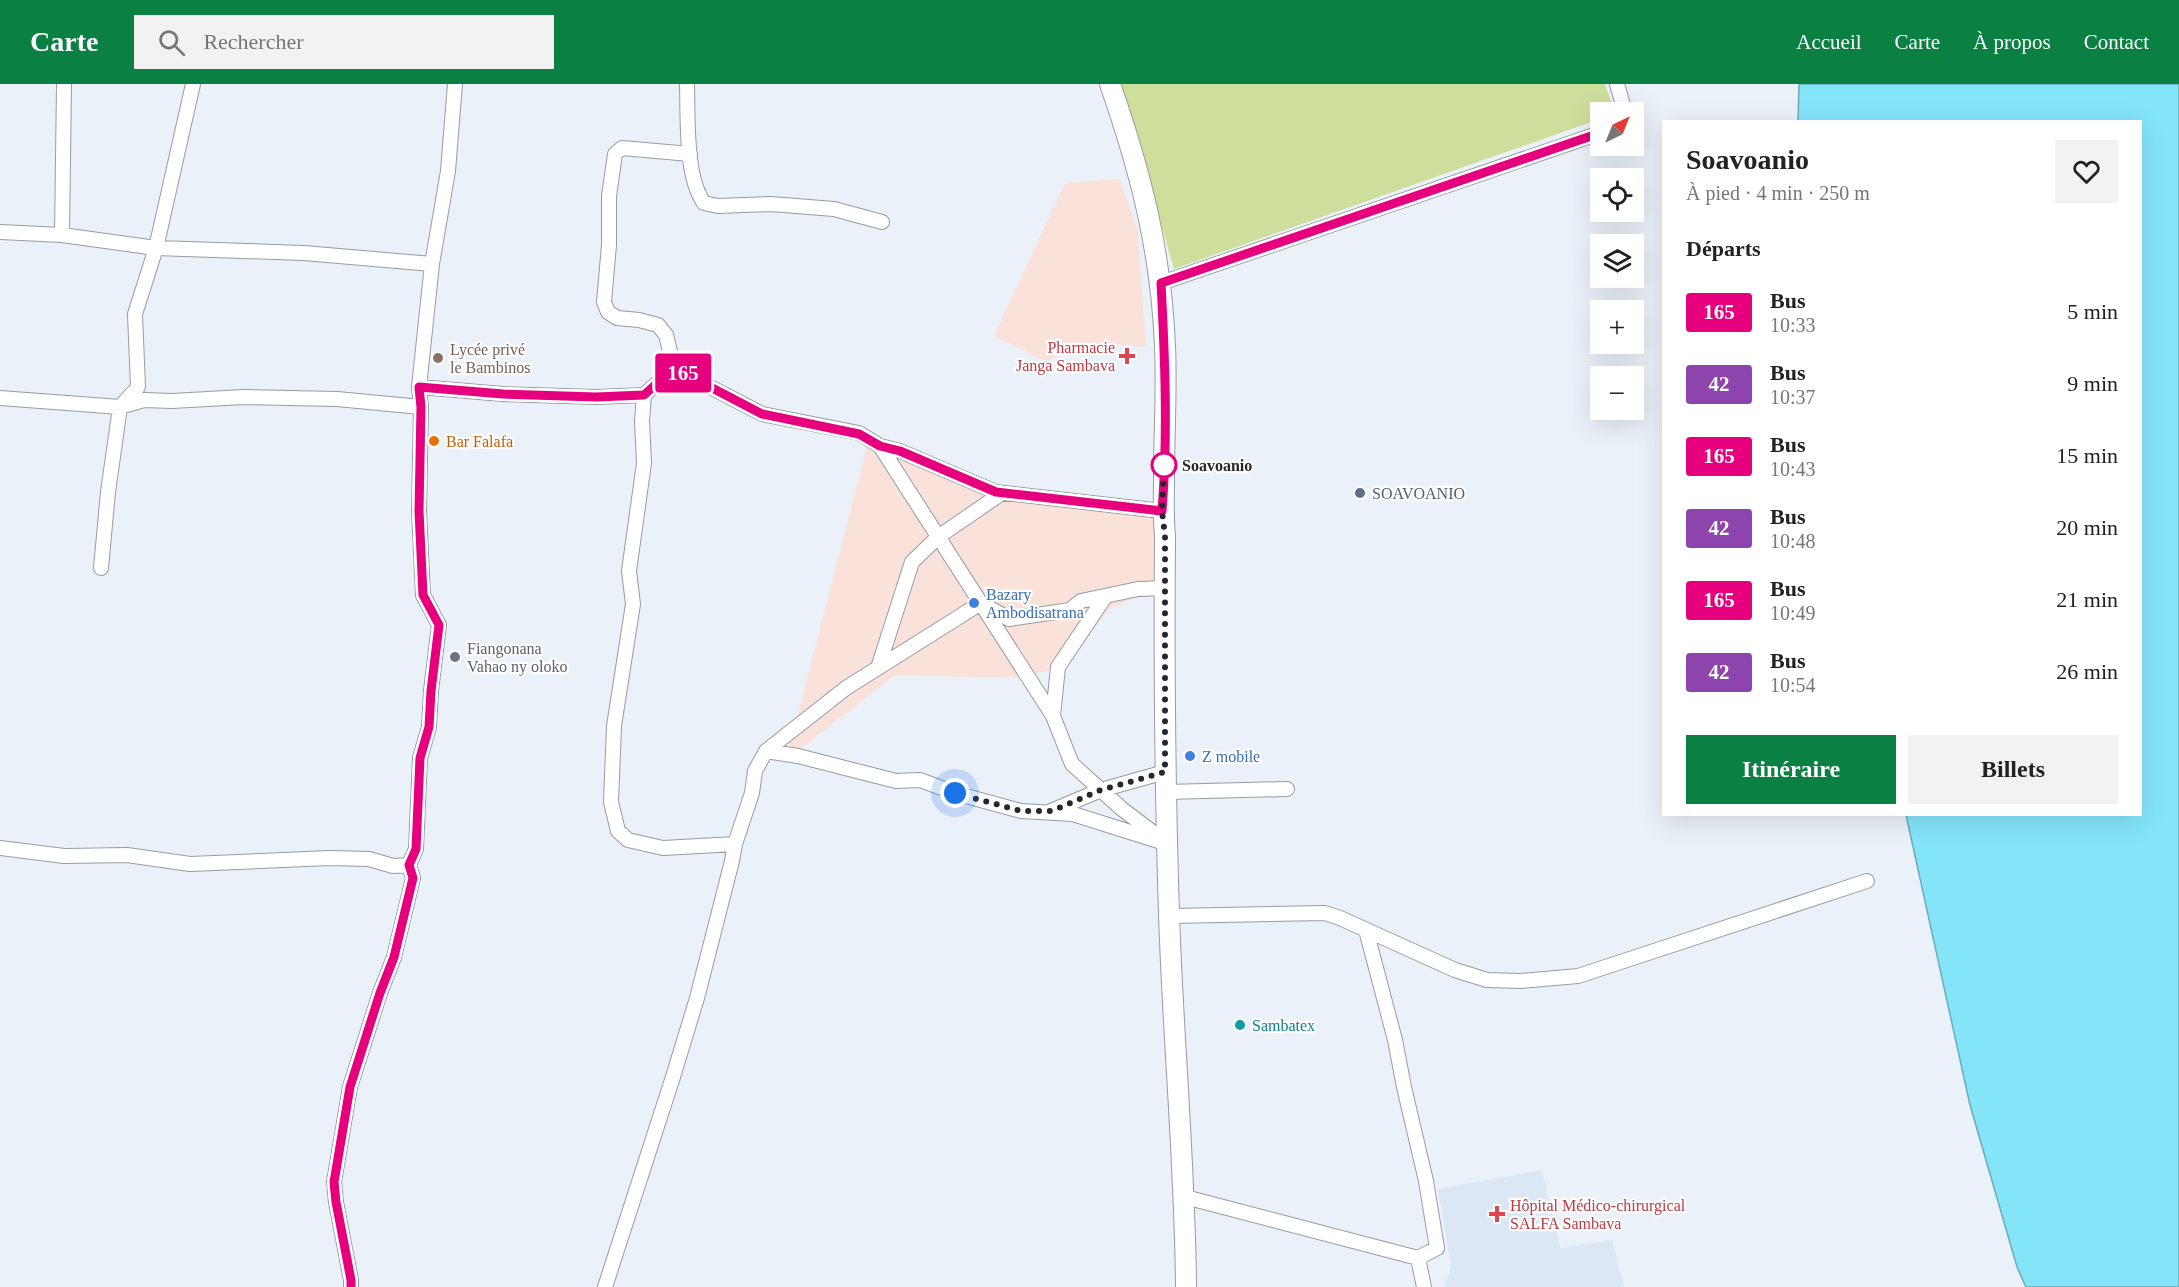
<!DOCTYPE html>
<html lang="fr">
<head>
<meta charset="utf-8">
<style>
	body { margin:0; font-family:"Times New Roman",serif; background:#f2f2f2; color:#222; height:100vh; display:flex; flex-direction:column; font-size:22px; white-space:nowrap }
	* { box-sizing:border-box; margin:0 }
	p { font-size:20px; color:#767676 }
	.icon { flex:none; width:33px; height:33px; fill:none; stroke:currentColor; stroke-width:2; stroke-linecap:round; stroke-linejoin:round }
	.map { position:relative; flex:1; overflow:hidden }
	.sheet { position:absolute; left:1662px; top:36px; width:480px; height:696px; display:flex; flex-direction:column; background:#fff; border-radius:0px; box-shadow:0 6px 24px #0002 }
	.sheet>* { flex:none }
	.badge { padding:0 12px; border-radius:4px; font-size:21px; line-height:39px }
	.needle { width:39px; rotate:43deg }
	.buttons { position:absolute; left:1590px; top:18px; display:grid; gap:12px }
	.buttons a { display:grid; place-items:center; width:54px; height:54px; border-radius:0px; background:#fff; box-shadow:0 6px 24px #0002; font-size:30px }
	.you { position:absolute; width:30px; height:30px; margin:-15px; border:4px solid #fff; border-radius:50%; background:#1a73e8; box-shadow:0 0 0 9px #1a73e833 }
	.map>.badge { position:absolute; translate:-50% -50%; box-shadow:0 0 0 3px #fff }
	h2 { padding:0 24px; font-size:22px; line-height:54px }
	.round { display:grid; place-items:center; flex:none; width:63px; height:63px; border-radius:0px; background:#f2f2f2 }
	.summary { display:flex; align-items:center; justify-content:space-between; height:102px; padding:0 24px }
	h1 { font-size:28px; font-weight:600; line-height:45px }
	.button { display:flex; gap:12px; margin-top:auto; padding:12px 24px }
	.button a { flex:1; height:69px; border-radius:0px; background:#0b8043; color:#fff; font-size:24px; font-weight:600; line-height:69px; text-align:center }
	.button a+a { background:#f2f2f2; color:#222 }
	ul { padding:0; list-style:none }
	li { display:flex; align-items:center; gap:18px; height:72px; padding:0 24px }
	li div { flex:1 }
	li b { display:block; font-size:22px }
	li em { font-style:normal }
	li .badge { min-width:66px; font-weight:700; text-align:center }
	header { display:flex; align-items:center; gap:36px; box-sizing:border-box; height:84px; padding:0 30px; background:#0b8043; color:#fff }
	header strong { font-size:28px }
	nav { display:flex; gap:33px; margin-inline-start:auto; font-size:21px }
	.search { width:420px; height:54px; background:#f2f2f2; display:flex; align-items:center; gap:15px; box-sizing:border-box; padding:0 21px; border-radius:0px; color:#767676; font-size:22px }
	.map>svg:first-child { display:block }
	.commercial { fill:#fae1d9 }
	.built { fill:#dce7f5 }
	.green { fill:#cedf9c }
	.water { fill:#84e5f9; stroke:#68acbb; stroke-width:1.5 }
	.lines { fill:none; stroke-linecap:round; stroke-linejoin:round }
	.minor-casing { stroke:#969ca3; stroke-width:16 }
	.secondary-casing { stroke:#969ca3; stroke-width:22 }
	.minor { stroke:#fff; stroke-width:14 }
	.secondary { stroke:#fff; stroke-width:20 }
	.line-casing { stroke:#fff; stroke-width:14 }
	.line { stroke:#e6007e; stroke-width:9 }
	.walk { stroke:#25272a; stroke-width:6; stroke-dasharray:0 10.8 }
	.health-dot { fill:#e0444e; stroke:#fefefe; stroke-width:2 }
	.education-dot { fill:#8d6e63; stroke:#fefefe; stroke-width:2 }
	.food-dot { fill:#e8710a; stroke:#fefefe; stroke-width:2 }
	.stop-dot { fill:#fff; stroke:#e6007e; stroke-width:3 }
	.service-dot { fill:#5c6f8a; stroke:#fefefe; stroke-width:2 }
	.shop-dot { fill:#3f7fe0; stroke:#fefefe; stroke-width:2 }
	.worship-dot { fill:#6b7280; stroke:#fefefe; stroke-width:2 }
	.culture-dot { fill:#0f9aa8; stroke:#fefefe; stroke-width:2 }
	.labels { text-anchor:middle; stroke-width:4.5; stroke-linejoin:round; paint-order:stroke }
	.health-label { font-size:16px; fill:#be3a42; stroke:#fefefe; text-anchor:end }
	.education-label { font-size:16px; fill:#785e54; stroke:#fefefe; text-anchor:start }
	.food-label { font-size:16px; fill:#c56008; stroke:#fefefe; text-anchor:start }
	.stop-label { font-size:16px; font-weight:bold; fill:#25272a; stroke:#fefefe; text-anchor:start }
	.service-label { font-size:16px; fill:#4e5e75; stroke:#fefefe; text-anchor:start }
	.shop-label { font-size:16px; fill:#366cbe; stroke:#fefefe; text-anchor:start }
	.worship-label { font-size:16px; fill:#5b616d; stroke:#fefefe; text-anchor:start }
	.culture-label { font-size:16px; fill:#0d838f; stroke:#fefefe; text-anchor:start }
</style>
</head>
<body>
<header>
<strong>Carte</strong>
<div class="search"><svg class="icon" aria-label="search" viewBox="0 0 24 24"><circle cx="10" cy="10" r="6"/><path d="M15 15l6 6"/></svg>Rechercher</div>
<nav><a>Accueil</a><a>Carte</a><a>À propos</a><a>Contact</a></nav>
</header>
<div class="map">
<svg width="2179" height="1203" viewBox="0 0 2179 1203">
	<rect width="100%" height="100%" fill="#ebf1f9"/>
	<path class="commercial" d="M1120 95 1138 147 1146 263 1110 260 1104 269 1062 262 1049 279 994 252 1065 99Z
		M870 351 899 360 1011 406 1156 419 1158 513H1136L1109 525 1064 583 1015 594 895 591 786 676Z"/>
	<path class="built" d="M1542 1086 1560 1164 1612 1156 1624 1203H1444L1451 1182 1438 1105Z"/>
	<path class="green" d="M1121 0H1605L1614 27 1600 28V35L1174 185Z"/>
	<path class="water" d="M1799 0H2179V1203H2026L2017 1183 1970 1021 1906 731 2140 730V38L1798 37Z"/>
	<g class="lines">
		<g class="minor-casing">
			<path id="minor" d="M687 0C688 33 685 93 704 119L718 122 771 120 834 125 882 138
				M1617 0 1625 28
				M0 148 62 151 156 164 304 169 432 180
				M62 151 64 0
				M1161 199 1600 49
				M674 284 666 251 658 241 639 236 617 234 608 228 604 218 609 161V112L615 70 622 64 690 70
				M419 303 503 310 596 313 644 311 674 284 762 330 859 349 880 362 900 367 996 408 1162 427
				M644 311 642 337 644 379 629 487 633 520 614 642 611 718 618 747 628 756 663 764 735 760
				M0 314 120 323 144 316 172 317 244 313 337 315 421 323
				M880 362 1053 632
				M101 484 108 408 120 323 138 303 135 230 156 164 193 0
				M1105 513 1058 583 1053 632 1072 680 1122 725 1159 753
				M878 584 912 478 938 453 1002 409
				M766 667 798 672 896 697 920 696 955 709 1021 727 1073 730 1168 760
				M1166 708 1287 705
				M1051 727 1101 706 1165 688
				M0 764 64 772 127 771 190 780 329 774 369 775 393 782 409 781
				M1169 832 1325 829 1340 834 1455 886 1487 896 1521 897 1578 892 1867 797
				M1366 846 1395 956 1404 1003 1426 1097 1437 1164 1418 1174
				M1185 1113 1418 1174 1424 1203
				M351 1203V1196L336 1118 334 1098 350 1003 380 909 394 873 413 794 409 781 416 765 420 674 429 643 431 607 439 541 423 511 419 427 421 323 419 303 432 180 448 87 455 0
				M605 1203 672 996 697 914 732 777 735 760 752 709 755 687 766 667 846 604 981 519 1009 535 1070 526 1081 517 1138 505 1165 504"/>
		</g>
		<g class="secondary-casing">
			<path id="secondary" d="M1110 0C1141 89 1161 167 1165 262 1167 305 1164 350 1164 394 1164 414 1163 432 1165 452 1164 578 1165 704 1169 830 1173 955 1185 1078 1186 1203"/>
		</g>
		<use href="#minor" class="minor"/>
		<use href="#secondary" class="secondary"/>
	</g>
	<g class="lines">
		<g class="line-casing">
			<path id="line" d="M351 1203V1196L336 1118 334 1098 350 1003 380 909 394 873 413 794 409 781 416 765 420 674 429 643 431 607 439 541 423 511 419 427 421 323 419 303 503 310 596 313 644 311 674 284 762 330 859 350 880 362 900 367 996 408 1162 427C1168 352 1165 275 1161 199L1600 49"/>
		</g>
		<use href="#line" class="line"/>
		<path class="walk" d="M955 709 1021 727H1052L1101 706 1165 688V452L1162 427 1164 379V381"/>
	</g>
	<g class="health-dot">
		<path d="M1124 263h6v6h6v6h-6v6h-6v-6h-6v-6h6z"/>
		<path d="M1494 1121h6v6h6v6h-6v6h-6v-6h-6v-6h6z"/>
	</g>
	<circle class="education-dot" cx="438" cy="274" r="6"/>
	<circle class="food-dot" cx="434" cy="357" r="6"/>
	<circle class="stop-dot" cx="1164" cy="381" r="12"/>
	<circle class="service-dot" cx="1360" cy="409" r="6"/>
	<g class="shop-dot">
		<circle cx="974" cy="519" r="6"/>
		<circle cx="1190" cy="672" r="6"/>
	</g>
	<circle class="worship-dot" cx="455" cy="573" r="6"/>
	<circle class="culture-dot" cx="1240" cy="941" r="6"/>
	<g class="labels">
		<g class="health-label">
			<text x="1115" y="269">Pharmacie<tspan x="1115" dy="18">Janga Sambava</tspan></text>
			<text x="1510" y="1127" text-anchor="start">Hôpital Médico-chirurgical<tspan x="1510" dy="18">SALFA Sambava</tspan></text>
		</g>
		<g class="education-label">
			<text x="450" y="271">Lycée privé<tspan x="450" dy="18">le Bambinos</tspan></text>
		</g>
		<g class="food-label">
			<text x="446" y="363">Bar Falafa</text>
		</g>
		<g class="stop-label">
			<text x="1182" y="387">Soavoanio</text>
		</g>
		<g class="service-label">
			<text x="1372" y="415">SOAVOANIO</text>
		</g>
		<g class="shop-label">
			<text x="986" y="516">Bazary<tspan x="986" dy="18">Ambodisatrana</tspan></text>
			<text x="1202" y="678">Z mobile</text>
		</g>
		<g class="worship-label">
			<text x="467" y="570">Fiangonana<tspan x="467" dy="18">Vahao ny oloko</tspan></text>
		</g>
		<g class="culture-label">
			<text x="1252" y="947">Sambatex</text>
		</g>
	</g>
</svg>
<div class="buttons">
<a><svg class="needle" viewBox="-14 -14 28 28"><path d="M0-13l5 13h-10z" fill="#e53935"/><path d="M0 13l5-13h-10z" fill="#767676"/></svg></a>
<a><svg class="icon" aria-label="locate" viewBox="0 0 24 24"><circle cx="12" cy="12" r="6"/><path d="M12 2v4M12 18v4M2 12h4M18 12h4"/></svg></a>
<a><svg class="icon" aria-label="layers" viewBox="0 0 24 24"><path d="M12 4l9 5-9 5-9-5zM3 14l9 5 9-5"/></svg></a>
<a>+</a>
<a>−</a>
</div>
<div class="you" style="left:955px;top:709px"></div>
<b class="badge" style="left:683px;top:289px;background:#e6007e;color:#fff">165</b>
<section class="sheet">
<div class="summary"><div><h1>Soavoanio</h1><p>À pied · 4 min · 250 m</p></div><a class="round"><svg class="icon" aria-label="heart" viewBox="0 0 24 24"><path d="M12 20l-8-8c-3-5 5-10 8-4 3-6 11-1 8 4z"/></svg></a></div>
<h2>Départs</h2>
<ul>
<li><span class="badge" style="background:#e6007e;color:#fff">165</span><div><b>Bus</b><p>10:33</p></div><em>5 min</em></li>
<li><span class="badge" style="background:#8e44ad;color:#fff">42</span><div><b>Bus</b><p>10:37</p></div><em>9 min</em></li>
<li><span class="badge" style="background:#e6007e;color:#fff">165</span><div><b>Bus</b><p>10:43</p></div><em>15 min</em></li>
<li><span class="badge" style="background:#8e44ad;color:#fff">42</span><div><b>Bus</b><p>10:48</p></div><em>20 min</em></li>
<li><span class="badge" style="background:#e6007e;color:#fff">165</span><div><b>Bus</b><p>10:49</p></div><em>21 min</em></li>
<li><span class="badge" style="background:#8e44ad;color:#fff">42</span><div><b>Bus</b><p>10:54</p></div><em>26 min</em></li>
</ul>
<div class="button"><a>Itinéraire</a><a>Billets</a></div>
</section>
</div>
</body>
</html>
